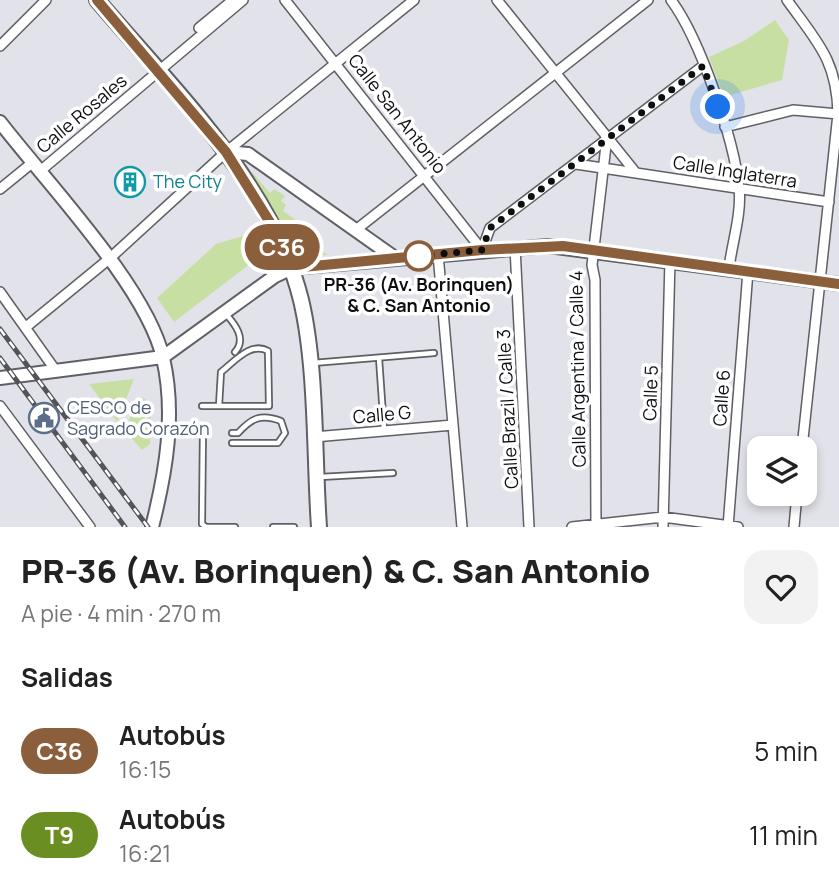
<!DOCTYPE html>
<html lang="es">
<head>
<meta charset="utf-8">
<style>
	body { margin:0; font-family:Manrope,sans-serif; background:#f2f2f2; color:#222; height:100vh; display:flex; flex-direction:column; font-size:26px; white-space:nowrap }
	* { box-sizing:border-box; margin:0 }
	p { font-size:23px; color:#767676 }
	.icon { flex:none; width:38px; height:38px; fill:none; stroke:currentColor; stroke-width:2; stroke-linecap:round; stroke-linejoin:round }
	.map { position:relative; height:527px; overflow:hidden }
	.panel { display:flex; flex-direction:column; background:#fff; flex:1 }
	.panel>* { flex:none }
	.badge { padding:0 14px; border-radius:23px; font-size:24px; line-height:46px }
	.buttons { position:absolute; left:747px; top:436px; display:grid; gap:14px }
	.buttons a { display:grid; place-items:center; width:70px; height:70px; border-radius:14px; background:#fff; box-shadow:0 4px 10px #0003; font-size:35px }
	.you { position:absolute; width:35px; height:35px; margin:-18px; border:5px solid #fff; border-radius:50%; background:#1a73e8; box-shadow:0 0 0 10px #1a73e833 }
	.map>.badge { position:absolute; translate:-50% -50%; box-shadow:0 0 0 4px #fff }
	h2 { padding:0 21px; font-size:26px; line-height:63px }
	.round { display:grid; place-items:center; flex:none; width:74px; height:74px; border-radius:21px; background:#f2f2f2 }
	.head { display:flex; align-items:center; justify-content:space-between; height:119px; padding:0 21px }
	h1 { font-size:33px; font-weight:800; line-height:52px }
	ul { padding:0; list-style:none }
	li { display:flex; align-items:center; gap:21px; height:84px; padding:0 21px }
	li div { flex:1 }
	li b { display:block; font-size:26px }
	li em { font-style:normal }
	li .badge { min-width:77px; font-weight:700; text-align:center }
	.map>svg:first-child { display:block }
	.green { fill:#c8dfa4 }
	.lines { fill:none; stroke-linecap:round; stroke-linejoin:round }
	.lane-casing { stroke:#5f6066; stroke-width:8 }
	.street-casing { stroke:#5f6066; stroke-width:12 }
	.secondary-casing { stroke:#5f6066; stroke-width:16 }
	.primary-casing { stroke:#5f6066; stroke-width:18 }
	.lane { stroke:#fff; stroke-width:4.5 }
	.street { stroke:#fff; stroke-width:9 }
	.secondary { stroke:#fff; stroke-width:12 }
	.primary { stroke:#fff; stroke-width:14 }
	.rail-casing { stroke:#535458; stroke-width:5 }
	.rail { stroke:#fff; stroke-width:2.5; stroke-dasharray:8; stroke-linecap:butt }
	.line-casing { stroke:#fff; stroke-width:16 }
	.line { stroke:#8b5e3c; stroke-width:10 }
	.walk { stroke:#0d0e10; stroke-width:7; stroke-dasharray:0 12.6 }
	.stop-dot { fill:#fff; stroke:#8b5e3c; stroke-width:3.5 }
	.labels { text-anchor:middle; stroke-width:7; stroke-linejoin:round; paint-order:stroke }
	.street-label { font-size:18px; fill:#0d0e10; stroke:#fff }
	.culture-label { font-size:18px; fill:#0d838f; stroke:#fff; text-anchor:start }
	.stop-label { font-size:18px; font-weight:bold; fill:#0d0e10; stroke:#fff }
	.service-label { font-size:18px; fill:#4e5e75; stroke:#fff; text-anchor:start }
</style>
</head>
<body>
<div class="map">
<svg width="839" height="527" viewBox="0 0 839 527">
	<rect width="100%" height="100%" fill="#e2e3ea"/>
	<path class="green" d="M775 20 789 40 782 80 724 97 709 57 744 41Z
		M252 172 270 193 274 189 285 196 281 201 286 205 283 211 314 233 308 241 328 255 310 256 299 251 295 233 288 235 250 174Z
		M246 235 250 264 174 322 157 298 216 244Z
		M134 379 117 422 89 384Z
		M143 397 151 405 150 444 142 450 125 431 136 401Z"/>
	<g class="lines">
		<g class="lane-casing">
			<path id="lane" d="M225 313C235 324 247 339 235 352
				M379 358 384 430
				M313 363 434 353
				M202 406H269L268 351C251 341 234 362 221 372L219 406
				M203 428 202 524 206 527H221
				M232 433H238C251 419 260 413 281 421L285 433 278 443H232
				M320 477 393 473
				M221 527H235
				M273 527H294"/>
		</g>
		<g class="street-casing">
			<path id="street" d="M285 0 482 250
				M497 0 636 173 829 202
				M671 0C700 39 734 139 739 188 742 213 732 243 729 268
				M787 0C817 42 837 60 838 114L802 448
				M199 28 233 0
				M0 46 46 0
				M725 127 793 110 839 114
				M576 164 636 173
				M39 172 243 0
				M0 189 32 163
				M357 229 648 0
				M515 247 529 527
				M482 250 490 228 703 66
				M438 254 462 527
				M0 292 56 371
				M26 327 109 259 226 152 414 0
				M0 406 90 527
				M314 437 453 425
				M572 527 663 517 738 527
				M596 527 595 280 592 265 607 137
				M663 527 670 260
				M728 527 748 271
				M794 527 797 494"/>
		</g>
		<g class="secondary-casing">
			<path id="secondary" d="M0 122C46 182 147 287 163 358 176 414 166 472 152 527
				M226 152 248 154 395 258
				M0 378 163 357 275 276 292 268 548 246 839 284"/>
		</g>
		<g class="primary-casing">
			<path id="primary" d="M97 0C172 88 273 185 301 300 317 367 314 457 319 527"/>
		</g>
		<use href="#lane" class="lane"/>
		<use href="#street" class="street"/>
		<use href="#secondary" class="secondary"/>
		<use href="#primary" class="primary"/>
		<g class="rail-casing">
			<path id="rail" d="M0 329 148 527
				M0 358 125 527"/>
		</g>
		<use href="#rail" class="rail"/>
	</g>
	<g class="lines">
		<g class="line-casing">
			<path id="line" d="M97 0 226 152 271 224 292 268 482 250 563 246 839 284"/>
		</g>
		<use href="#line" class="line"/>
		<path class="walk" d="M419 256 482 250 490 228 703 66 718 107"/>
	</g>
	<defs>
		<g id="building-ring" transform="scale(1.575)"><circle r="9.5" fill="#fff" stroke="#0f9aa8" stroke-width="1.5"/><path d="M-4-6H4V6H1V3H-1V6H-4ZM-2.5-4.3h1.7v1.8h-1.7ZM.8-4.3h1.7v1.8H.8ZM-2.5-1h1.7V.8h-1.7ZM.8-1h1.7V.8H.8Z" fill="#0f9aa8"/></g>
		<g id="civic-ring" transform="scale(1.575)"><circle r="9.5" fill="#fff" stroke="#5c6f8a" stroke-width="1.5"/><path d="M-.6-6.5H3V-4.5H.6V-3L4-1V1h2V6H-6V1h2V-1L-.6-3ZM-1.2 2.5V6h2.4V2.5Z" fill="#5c6f8a"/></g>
	</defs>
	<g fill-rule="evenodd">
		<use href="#building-ring" x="130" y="182"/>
		<use href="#civic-ring" x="44" y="418"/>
	</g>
	<circle class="stop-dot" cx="419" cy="256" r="14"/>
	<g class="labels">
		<g class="street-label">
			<text transform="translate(82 114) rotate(-40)" y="6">Calle Rosales</text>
			<text transform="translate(397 114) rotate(52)" y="6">Calle San Antonio</text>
			<text transform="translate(735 172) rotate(9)" y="6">Calle Inglaterra</text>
			<text transform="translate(578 369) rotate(-91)" y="6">Calle Argentina / Calle 4</text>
			<text transform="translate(651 393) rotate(-88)" y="6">Calle 5</text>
			<text transform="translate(722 398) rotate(-86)" y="6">Calle 6</text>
			<text transform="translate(508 409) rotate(-93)" y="6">Calle Brazil / Calle 3</text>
			<text transform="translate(382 415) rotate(-5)" y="6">Calle G</text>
		</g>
		<g class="culture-label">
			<text x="153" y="188">The City</text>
		</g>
		<g class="stop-label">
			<text x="419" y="291">PR-36 (Av. Borinquen)<tspan x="419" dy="21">&amp; C. San Antonio</tspan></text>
		</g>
		<g class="service-label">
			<text x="67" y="414">CESCO de<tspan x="67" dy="21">Sagrado Corazón</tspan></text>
		</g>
	</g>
</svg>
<div class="buttons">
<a><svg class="icon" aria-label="layers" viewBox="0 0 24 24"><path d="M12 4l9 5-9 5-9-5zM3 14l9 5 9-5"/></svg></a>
</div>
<div class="you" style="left:718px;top:107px"></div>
<b class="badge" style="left:282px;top:247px;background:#8b5e3c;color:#fff">C36</b>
</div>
<section class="panel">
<div class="head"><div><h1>PR-36 (Av. Borinquen) &amp; C. San Antonio</h1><p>A pie · 4 min · 270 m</p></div><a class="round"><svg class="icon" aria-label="heart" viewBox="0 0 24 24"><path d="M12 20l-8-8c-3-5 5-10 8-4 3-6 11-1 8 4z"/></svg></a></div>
<h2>Salidas</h2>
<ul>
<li><span class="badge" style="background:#8b5e3c;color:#fff">C36</span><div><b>Autobús</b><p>16:15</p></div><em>5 min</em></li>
<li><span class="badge" style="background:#6b8e23;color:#fff">T9</span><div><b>Autobús</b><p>16:21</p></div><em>11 min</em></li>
</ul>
</section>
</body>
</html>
